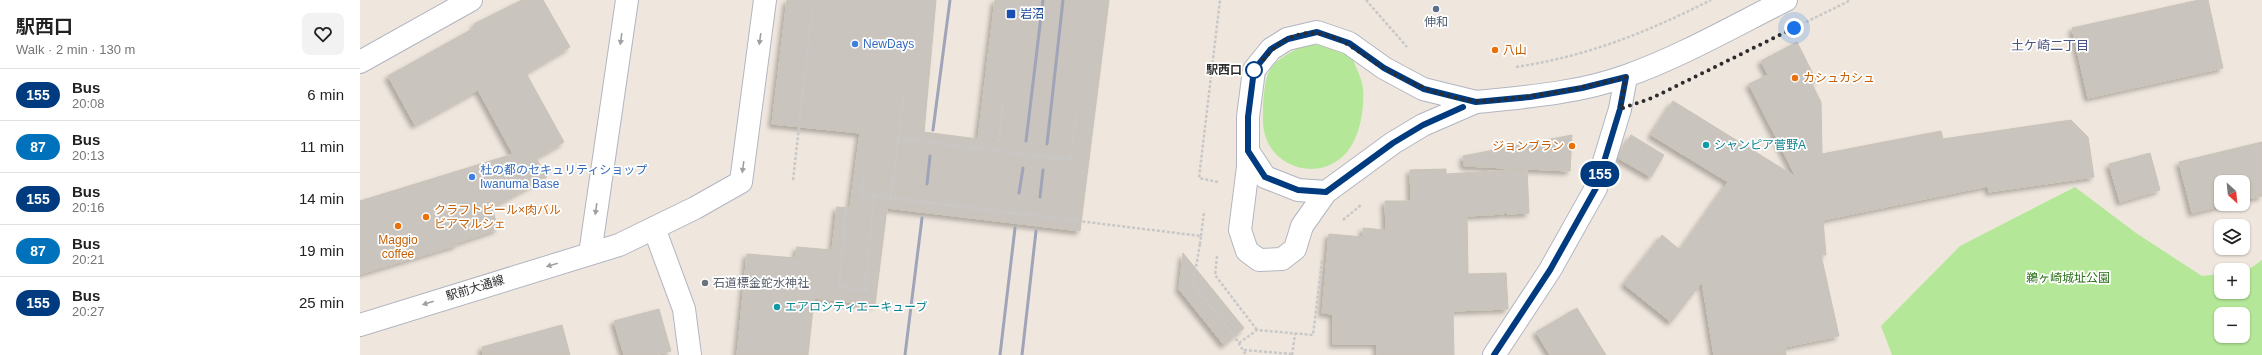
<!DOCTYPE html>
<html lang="en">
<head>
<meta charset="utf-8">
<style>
	body { margin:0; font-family:Arial,"Noto Sans JP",sans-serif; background:#f2f2f2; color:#222; height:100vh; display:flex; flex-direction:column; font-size:15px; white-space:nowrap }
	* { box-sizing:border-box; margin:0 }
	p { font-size:13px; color:#767676 }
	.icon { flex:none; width:22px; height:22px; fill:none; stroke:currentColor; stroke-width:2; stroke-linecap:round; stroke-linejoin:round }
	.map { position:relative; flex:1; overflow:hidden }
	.side { display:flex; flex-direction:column; background:#fff; width:360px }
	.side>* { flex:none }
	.badge { padding:0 8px; border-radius:13px; font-size:14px; line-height:26px }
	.needle { width:26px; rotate:153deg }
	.fabs { position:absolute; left:1854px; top:175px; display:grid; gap:8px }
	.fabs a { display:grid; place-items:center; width:36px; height:36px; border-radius:8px; background:#fff; box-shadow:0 1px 3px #0004; font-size:20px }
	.you { position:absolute; width:20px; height:20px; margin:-10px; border:3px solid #fff; border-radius:50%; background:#1a73e8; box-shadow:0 0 0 6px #1a73e833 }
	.map>.badge { position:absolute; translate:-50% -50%; box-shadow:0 0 0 2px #fff }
	.round { display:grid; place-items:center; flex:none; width:42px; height:42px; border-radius:8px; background:#f2f2f2 }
	.head { display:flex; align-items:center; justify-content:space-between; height:68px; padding:0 16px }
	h1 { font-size:19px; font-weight:700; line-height:30px }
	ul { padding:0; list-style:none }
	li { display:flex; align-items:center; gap:12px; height:52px; padding:0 16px; border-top:1px solid #e0e0e0 }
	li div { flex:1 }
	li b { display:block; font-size:15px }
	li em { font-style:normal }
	li .badge { min-width:44px; font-weight:700; text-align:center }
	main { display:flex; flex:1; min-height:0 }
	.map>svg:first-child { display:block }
	.green { fill:#b4e898; fill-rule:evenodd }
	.building { fill:#cac4be; stroke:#cac3b7; filter:url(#shadow) }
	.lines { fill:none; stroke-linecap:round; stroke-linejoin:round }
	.street-casing { stroke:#b2b5c1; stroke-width:24 }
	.secondary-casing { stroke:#b2b5c1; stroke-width:24 }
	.path { stroke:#c8c8c8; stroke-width:2.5; stroke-dasharray:3 2; stroke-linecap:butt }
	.street { stroke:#fff; stroke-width:22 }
	.secondary { stroke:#fff; stroke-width:22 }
	.rail { stroke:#a0a4b8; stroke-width:3 }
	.path-bridge { stroke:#c8c8c8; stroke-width:2.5; stroke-dasharray:3 2; stroke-linecap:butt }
	.oneway { fill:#a0a0a0 }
	.line-casing { stroke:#fff; stroke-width:9 }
	.line { stroke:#003b80; stroke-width:6 }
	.walk { stroke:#2c2c2c; stroke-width:4; stroke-dasharray:0 7.2 }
	.service-dot { fill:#5c6f8a; stroke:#fff; stroke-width:1.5 }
	.transit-dot { fill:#1a4fb4; stroke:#fff; stroke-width:1.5 }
	.shop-dot { fill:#3f7fe0; stroke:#fff; stroke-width:1.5 }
	.food-dot { fill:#e8710a; stroke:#fff; stroke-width:1.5 }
	.stop-dot { fill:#fff; stroke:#003b80; stroke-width:2 }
	.culture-dot { fill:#0f9aa8; stroke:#fff; stroke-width:1.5 }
	.worship-dot { fill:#6b7280; stroke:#fff; stroke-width:1.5 }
	.labels { text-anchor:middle; stroke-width:3.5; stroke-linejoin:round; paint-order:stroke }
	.transit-label { font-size:12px; fill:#164399; stroke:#fff; text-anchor:start }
	.service-label { font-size:12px; fill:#4e5e75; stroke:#fff }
	.shop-label { font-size:12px; fill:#366cbe; stroke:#fff; text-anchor:start }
	.food-label { font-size:12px; fill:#c56008; stroke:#fff; text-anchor:start }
	.stop-label { font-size:12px; font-weight:bold; fill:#2c2c2c; stroke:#fff; text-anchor:end }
	.culture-label { font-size:12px; fill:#0d838f; stroke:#fff; text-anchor:start }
	.park-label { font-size:12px; fill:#2a6f17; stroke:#fff }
	.worship-label { font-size:12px; fill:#5b616d; stroke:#fff; text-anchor:start }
	.street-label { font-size:12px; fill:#2c2c2c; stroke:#fff }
	.neighbourhood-label { font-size:13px; fill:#495480; stroke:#fff }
</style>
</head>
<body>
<main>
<section class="side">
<div class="head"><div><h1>駅西口</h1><p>Walk · 2 min · 130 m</p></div><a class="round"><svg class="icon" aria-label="heart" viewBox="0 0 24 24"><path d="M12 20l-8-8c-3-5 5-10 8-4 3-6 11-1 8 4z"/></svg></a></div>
<ul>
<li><span class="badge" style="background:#003b80;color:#fff">155</span><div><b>Bus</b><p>20:08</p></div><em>6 min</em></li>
<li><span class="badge" style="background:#0072bc;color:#fff">87</span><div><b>Bus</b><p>20:13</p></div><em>11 min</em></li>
<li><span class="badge" style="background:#003b80;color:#fff">155</span><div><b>Bus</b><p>20:16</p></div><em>14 min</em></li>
<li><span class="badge" style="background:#0072bc;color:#fff">87</span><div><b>Bus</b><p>20:21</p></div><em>19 min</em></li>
<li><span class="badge" style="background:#003b80;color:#fff">155</span><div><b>Bus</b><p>20:27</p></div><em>25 min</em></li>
</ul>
</section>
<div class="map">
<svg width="1902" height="355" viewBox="0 0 1902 355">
	<defs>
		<filter id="shadow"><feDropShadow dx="-3.5" dy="3.5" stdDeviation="2" flood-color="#0004"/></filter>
	</defs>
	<rect width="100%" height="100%" fill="#efe7de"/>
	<path class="green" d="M943 45H960L992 57C995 66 1002 78 1003 88 1005 110 999 144 981 158 955 180 914 167 905 135 902 125 903 115 903 105 906 65 909 65 943 45Z
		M1715 187 1776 233 1842 276 1861 274V292H1883V270H1888L1902 260V355H1532L1521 326 1600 246ZM1861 314H1883V336H1861Z"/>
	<path class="building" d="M162 0H183L210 47 166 73 204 142 176 158 187 177 132 207 138 229 97 243V245L0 274V201L153 154 118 90 55 125 28 76 116 27 114 24Z
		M427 0H576L564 132 618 139 635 0H749L720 231 527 208 515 305 454 298 448 355H377L387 254 436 258 437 247 472 250 477 207 490 208 500 133 412 124Z
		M1839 0H1848L1863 68 1728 98 1712 28Z
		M1437 42 1457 82 1452 84 1461 102 1462 154 1581 131 1583 139 1711 120 1728 137 1734 177 1629 192 1628 186 1463 220 1466 255H1461L1479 336 1425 347 1426 355H1354L1342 282 1311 322 1264 284 1302 235 1320 250 1368 182 1291 135 1313 101 1436 177 1389 84 1408 75 1401 61Z
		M1212 135 1210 171 1104 166 1103 156Z
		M1271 135 1304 155 1291 177 1258 158Z
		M1902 142V196L1883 200V182H1861V204H1868L1832 213 1819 162Z
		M1790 153 1800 190 1760 202 1749 164Z
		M1086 169V174L1167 169 1169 213 1147 214 1144 211V214L1107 216 1108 274 1146 273 1148 309 1093 311 1094 355H1017V344H973V314L962 313 969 234 1003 237V228L1026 230 1025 201H1051L1050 170Z
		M823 253 884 328 864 345 819 289Z
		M1217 308 1246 355H1190L1176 332Z
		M299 309 311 351 295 355H264L254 321Z
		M202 325 210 355H123L122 347Z"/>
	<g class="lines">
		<g class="street-casing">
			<path id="street" d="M957 32 989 43 1024 68 1063 89 1116 102 1063 125 1033 143 966 192 942 226 935 249 922 259 899 260 887 251 880 230 888 167V117L894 70 911 49 927 39Z
				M0 62 111 0
				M888 151 905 177 938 190 966 192
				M294 228 324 309 330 355
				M1134 355 1190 270 1236 188 1260 109 1266 77"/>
		</g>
		<g class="secondary-casing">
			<path id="secondary" d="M1116 102C1166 97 1219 93 1266 76 1322 56 1374 26 1426 0
				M230 254 267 0
				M0 325 259 245 335 208 381 182 405 0"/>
		</g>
		<path class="path" d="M1006 0 1047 47
			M1446 22 1491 0
			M1156 67C1228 56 1285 33 1351 0
			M639 141 643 103
			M712 149 716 114
			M433 180 452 12
			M858 182 839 178 860 0
			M531 198 544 92
			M486 208 479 287 505 290 514 196 501 194 504 174
			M983 220 1001 205
			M841 236 844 212
			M840 244 833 284 875 337 886 355
			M857 256 855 275 897 330
			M879 343 897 330 953 335 962 261
			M884 350 932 354
			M932 355 935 334"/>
		<use href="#street" class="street"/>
		<use href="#secondary" class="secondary"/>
		<path class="rail" d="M573 130 590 0
			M666 141 683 0
			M687 144 703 0
			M567 184 570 156
			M659 193 663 168
			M680 197 683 170
			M545 355 562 218
			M640 355 655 228
			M662 355 676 231"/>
		<path class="path-bridge" d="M538 138 711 160 712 149
			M514 196 841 236 840 244"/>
	</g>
	<defs><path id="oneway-solid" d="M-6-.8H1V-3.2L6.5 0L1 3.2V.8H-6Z"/></defs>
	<g class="oneway">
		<use href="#oneway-solid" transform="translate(261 39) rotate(98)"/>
		<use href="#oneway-solid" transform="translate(400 39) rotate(98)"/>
		<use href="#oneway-solid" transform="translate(383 167) rotate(98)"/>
		<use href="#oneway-solid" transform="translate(236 209) rotate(98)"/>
		<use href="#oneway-solid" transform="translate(192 265) rotate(164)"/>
		<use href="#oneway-solid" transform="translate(68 303) rotate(162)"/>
	</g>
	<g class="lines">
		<g class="line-casing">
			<path id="line" d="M1103 107 1063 125 1033 143 966 192 938 190 905 177 888 151V117L894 70 911 49 928 39 957 32 989 43 1024 68 1064 89 1116 102 1170 97 1222 88 1266 77 1260 109 1236 188 1190 270 1134 355"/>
		</g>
		<use href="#line" class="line"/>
		<path class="walk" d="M894 70C905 59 912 47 927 39 967 20 993 50 1025 69 1052 84 1084 98 1116 101 1125 102 1137 100 1146 99 1187 95 1226 87 1266 77L1260 109 1292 98 1434 28"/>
	</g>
	<circle class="service-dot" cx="1076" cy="9" r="4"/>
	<rect class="transit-dot" x="646" y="9" width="10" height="10" rx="2"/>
	<g class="shop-dot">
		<circle cx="495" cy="44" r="4"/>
		<circle cx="112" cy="177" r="4"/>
	</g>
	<g class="food-dot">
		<circle cx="1135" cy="50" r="4"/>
		<circle cx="1435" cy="78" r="4"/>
		<circle cx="1212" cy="146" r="4"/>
		<circle cx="66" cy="217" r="4"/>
		<circle cx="38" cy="226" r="4"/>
	</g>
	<circle class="stop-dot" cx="894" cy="70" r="8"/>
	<g class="culture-dot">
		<circle cx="1346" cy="145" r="4"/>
		<circle cx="417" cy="307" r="4"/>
	</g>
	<circle class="worship-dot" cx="345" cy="283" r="4"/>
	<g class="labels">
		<g class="transit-label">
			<text x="660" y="18">岩沼</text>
		</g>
		<g class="service-label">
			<text x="1076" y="26">伸和</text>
		</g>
		<g class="shop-label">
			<text x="503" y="48">NewDays</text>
			<text x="120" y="174">杜の都のセキュリティショップ<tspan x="120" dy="14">Iwanuma Base</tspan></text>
		</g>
		<g class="food-label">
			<text x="1143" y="54">八山</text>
			<text x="1443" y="82">カシュカシュ</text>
			<text x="1204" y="150" text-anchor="end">ジョンブラン</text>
			<text x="74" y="214">クラフトビール×肉バル<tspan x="74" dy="14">ビアマルシェ</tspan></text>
			<text x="38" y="244" text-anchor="middle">Maggio<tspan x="38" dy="14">coffee</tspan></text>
		</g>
		<g class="stop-label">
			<text x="882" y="74">駅西口</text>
		</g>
		<g class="culture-label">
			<text x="1354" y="149">シャンピア菅野A</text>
			<text x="425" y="311">エアロシティエーキューブ</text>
		</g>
		<g class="park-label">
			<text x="1708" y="282">鵜ヶ崎城址公園</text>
		</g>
		<g class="worship-label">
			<text x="353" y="287">石道標金蛇水神社</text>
		</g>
		<g class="street-label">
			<text transform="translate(115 288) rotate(-17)" y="4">駅前大通線</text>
		</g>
		<g class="neighbourhood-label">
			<text x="1690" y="50">土ケ崎二丁目</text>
		</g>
	</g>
</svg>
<div class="fabs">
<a><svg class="needle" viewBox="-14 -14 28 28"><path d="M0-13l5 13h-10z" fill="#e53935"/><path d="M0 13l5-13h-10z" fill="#767676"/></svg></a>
<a><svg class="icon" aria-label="layers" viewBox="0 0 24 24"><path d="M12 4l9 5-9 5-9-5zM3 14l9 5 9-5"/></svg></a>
<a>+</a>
<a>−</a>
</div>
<div class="you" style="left:1434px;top:28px"></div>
<b class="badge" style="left:1240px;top:174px;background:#003b80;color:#fff">155</b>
</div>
</main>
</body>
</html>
